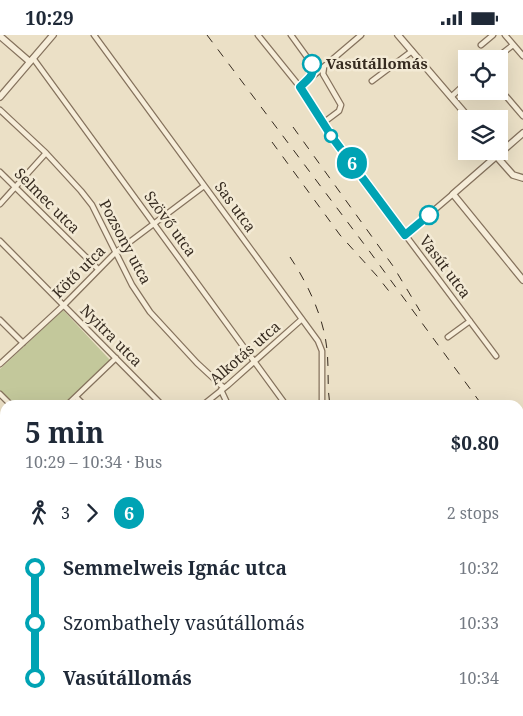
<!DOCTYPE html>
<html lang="en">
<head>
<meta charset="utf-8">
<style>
	body { margin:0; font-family:"Noto Serif",serif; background:#f6f6f7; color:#1f2937; height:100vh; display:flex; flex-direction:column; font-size:19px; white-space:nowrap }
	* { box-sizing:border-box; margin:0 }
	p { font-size:16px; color:#747a83 }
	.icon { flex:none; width:28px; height:28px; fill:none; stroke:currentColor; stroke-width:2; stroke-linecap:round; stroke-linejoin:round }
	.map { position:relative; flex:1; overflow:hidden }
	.sheet { position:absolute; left:0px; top:365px; width:524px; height:316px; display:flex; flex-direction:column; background:#fff; border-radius:15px 15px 0 0; box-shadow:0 5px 20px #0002 }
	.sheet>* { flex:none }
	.badge { padding:0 10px; border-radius:16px; font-size:18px; line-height:32px }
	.controls { position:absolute; left:458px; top:15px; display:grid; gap:10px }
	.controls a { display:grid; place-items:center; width:50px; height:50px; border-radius:0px; background:#fff; box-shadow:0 5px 20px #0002; font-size:25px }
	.map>.badge { position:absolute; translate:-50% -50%; box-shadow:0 0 0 2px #fff }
	.legs { display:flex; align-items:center; gap:8px; height:55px; padding:0 25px; font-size:16px }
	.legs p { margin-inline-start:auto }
	.headline { display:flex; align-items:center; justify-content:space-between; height:85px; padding:0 25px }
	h1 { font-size:28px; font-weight:700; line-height:38px }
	ul { padding:0 25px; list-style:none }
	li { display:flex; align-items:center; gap:18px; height:55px; font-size:19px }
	li i { display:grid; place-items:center; width:8px; height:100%; margin:0 6px; background:currentColor }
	li i::after { content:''; width:12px; height:12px; margin:-6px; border:4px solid; border-radius:50%; background:#fff }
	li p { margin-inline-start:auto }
	li:first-child i { background:linear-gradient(#0000 50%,currentColor 0) }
	li:last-child i { background:linear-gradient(currentColor 50%,#0000 0) }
	.status { display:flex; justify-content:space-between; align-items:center; height:35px; padding:0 25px; background:#fff; direction:ltr }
	.status svg { height:14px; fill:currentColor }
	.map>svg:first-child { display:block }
	.green { fill:#c3c89b }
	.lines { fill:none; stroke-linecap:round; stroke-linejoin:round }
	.minor-casing { stroke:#85725d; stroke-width:7 }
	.tertiary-casing { stroke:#85725d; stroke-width:8 }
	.minor { stroke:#f6edd9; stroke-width:4.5 }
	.tertiary { stroke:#f6edd9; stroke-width:5.5 }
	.rail { stroke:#362b20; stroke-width:1; stroke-dasharray:9 9; stroke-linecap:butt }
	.line-1-casing { stroke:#fff; stroke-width:11 }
	.line-1 { stroke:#00a3b4; stroke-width:8 }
	.stop-1-dot { fill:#fff; stroke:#00a3b4; stroke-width:2.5 }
	.labels { text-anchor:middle; stroke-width:5; stroke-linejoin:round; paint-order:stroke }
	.stop-label { font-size:15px; font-weight:bold; fill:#362b20; stroke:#f3ead5; text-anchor:start }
	.street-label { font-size:15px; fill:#362b20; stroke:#f3ead5 }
</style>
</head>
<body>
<div class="status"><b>10:29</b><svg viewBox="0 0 49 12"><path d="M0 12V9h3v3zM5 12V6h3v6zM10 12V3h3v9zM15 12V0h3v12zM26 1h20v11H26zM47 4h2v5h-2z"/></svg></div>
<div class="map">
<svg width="523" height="681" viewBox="0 0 523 681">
	<rect width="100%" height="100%" fill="#ebe0c6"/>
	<path class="green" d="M63 275 110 325 63 370H14L0 355V334Z"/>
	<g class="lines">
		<g class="minor-casing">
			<path id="minor" d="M94 0 318 306 322 316V370
				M258 0 300 52 332 102 496 321
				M291 0 312 29V40
				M505 0 523 21
				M481 10 493 0
				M33 23 286 370
				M495 24 513 10
				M372 46 412 16
				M300 52 361 0
				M499 53 523 81
				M451 62 466 48
				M0 75 46 118 81 156 92 170 132 250 150 277 197 328 224 353
				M323 88 339 76 341 70 323 39 324 32
				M0 137 98 234
				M0 169 46 118
				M405 200 453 159
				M0 206 162 370
				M0 285 23 308
				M448 302 470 286
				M0 329 64 270 115 218 204 151
				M221 355 228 370
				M0 359 11 370
				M76 362 84 370
				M67 370 116 323
				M203 370 228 350 302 284
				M0 441 5 446
				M0 598 5 593
				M400 681 405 676"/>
		</g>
		<g class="tertiary-casing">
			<path id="tertiary" d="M398 0 470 84
				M0 1 30 27
				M0 62 53 0
				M523 98 453 159 523 245
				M497 122 513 140 523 143"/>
		</g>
		<use href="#minor" class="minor"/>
		<use href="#tertiary" class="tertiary"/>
		<path class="rail" d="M207 0 370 217 482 370
			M293 92 393 231 420 276
			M272 107 340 200 377 241 392 260
			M290 222C308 249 324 283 327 315 329 334 327 352 330 370
			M519 414 523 420
			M519 431 523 437
			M519 447 523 458
			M519 467 523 483
			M519 651 523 626
			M295 681 300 676
			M463 681 464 676
			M513 681 514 676
			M521 681 523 672"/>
	</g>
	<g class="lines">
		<g class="line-1-casing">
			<path id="line-1" d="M312 29C315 41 308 44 300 52L332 102 405 200 429 180"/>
		</g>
		<use href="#line-1" class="line-1"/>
	</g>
	<g class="stop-1-dot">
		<circle cx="312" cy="29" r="9"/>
		<circle cx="331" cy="101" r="6"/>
		<circle cx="429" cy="180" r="9"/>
	</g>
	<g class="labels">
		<g class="stop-label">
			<text x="326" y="34">Vasútállomás</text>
		</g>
		<g class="street-label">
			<text transform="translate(47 166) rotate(45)" y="5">Selmec utca</text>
			<text transform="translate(235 172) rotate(54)" y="5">Sas utca</text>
			<text transform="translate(170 189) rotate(54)" y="5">Szövő utca</text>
			<text transform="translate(125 207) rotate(62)" y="5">Pozsony utca</text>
			<text transform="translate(445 232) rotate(53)" y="5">Vasút utca</text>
			<text transform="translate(79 237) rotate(-45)" y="5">Kötő utca</text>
			<text transform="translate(111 301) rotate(45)" y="5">Nyitra utca</text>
			<text transform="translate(245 318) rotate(-41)" y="5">Alkotás utca</text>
		</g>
	</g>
</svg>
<div class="controls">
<a><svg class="icon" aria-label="locate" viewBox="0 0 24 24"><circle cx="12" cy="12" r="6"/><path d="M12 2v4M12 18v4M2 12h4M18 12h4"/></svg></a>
<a><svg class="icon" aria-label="layers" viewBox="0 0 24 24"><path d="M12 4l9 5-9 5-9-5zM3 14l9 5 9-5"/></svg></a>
</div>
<b class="badge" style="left:352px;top:128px;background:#00a3b4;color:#fff">6</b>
<section class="sheet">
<div class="headline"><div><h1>5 min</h1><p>10:29 – 10:34 · Bus</p></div><b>$0.80</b></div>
<div class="legs"><svg class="icon" aria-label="walk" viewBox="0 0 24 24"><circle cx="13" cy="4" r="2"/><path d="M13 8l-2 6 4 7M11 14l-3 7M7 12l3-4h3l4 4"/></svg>3<svg class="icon" aria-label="forward" viewBox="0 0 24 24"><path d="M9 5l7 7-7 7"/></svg><b class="badge" style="background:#00a3b4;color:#fff">6</b><p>2 stops</p></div>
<ul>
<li><i style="color:#00a3b4"></i><b>Semmelweis Ignác utca</b><p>10:32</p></li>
<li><i style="color:#00a3b4"></i><span>Szombathely vasútállomás</span><p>10:33</p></li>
<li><i style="color:#00a3b4"></i><b>Vasútállomás</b><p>10:34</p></li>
</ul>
</section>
</div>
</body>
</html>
